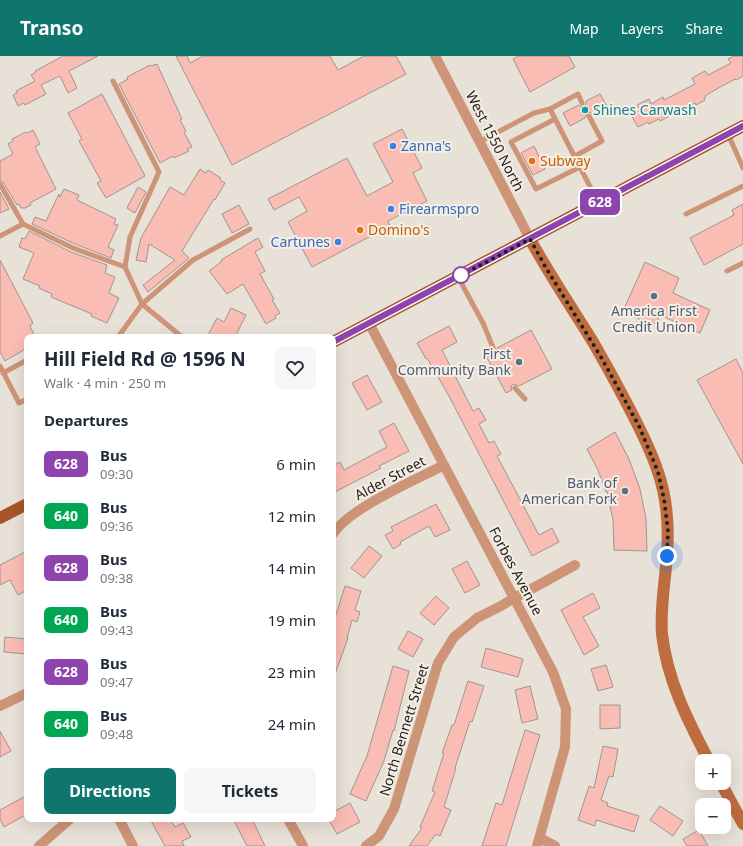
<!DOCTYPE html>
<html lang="en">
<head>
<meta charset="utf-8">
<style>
	body { margin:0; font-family:"Noto Sans",sans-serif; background:#f6f6f7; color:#1f2937; height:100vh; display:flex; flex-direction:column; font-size:15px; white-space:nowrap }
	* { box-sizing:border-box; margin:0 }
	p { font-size:13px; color:#747a83 }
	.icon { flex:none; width:22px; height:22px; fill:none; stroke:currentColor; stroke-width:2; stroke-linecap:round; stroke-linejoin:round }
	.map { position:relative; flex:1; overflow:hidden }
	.drawer { position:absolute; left:24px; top:278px; width:312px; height:488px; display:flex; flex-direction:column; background:#fff; border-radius:8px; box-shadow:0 4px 16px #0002 }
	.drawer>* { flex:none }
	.badge { padding:0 8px; border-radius:6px; font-size:14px; line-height:26px }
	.tools { position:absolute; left:695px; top:698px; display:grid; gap:8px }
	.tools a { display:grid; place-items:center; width:36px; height:36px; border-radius:8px; background:#fff; box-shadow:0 4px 16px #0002; font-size:20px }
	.you { position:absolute; width:20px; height:20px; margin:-10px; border:3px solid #fff; border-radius:50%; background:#1a73e8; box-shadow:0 0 0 6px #1a73e833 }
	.map>.badge { position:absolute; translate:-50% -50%; box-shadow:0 0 0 2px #fff }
	h2 { padding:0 20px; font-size:15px; line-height:36px }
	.round { display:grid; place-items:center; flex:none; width:42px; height:42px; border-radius:8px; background:#f6f6f7 }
	.headline { display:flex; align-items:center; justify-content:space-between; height:68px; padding:0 20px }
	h1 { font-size:19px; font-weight:700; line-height:30px }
	.cta { display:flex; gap:8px; margin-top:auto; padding:8px 20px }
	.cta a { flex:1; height:46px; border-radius:8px; background:#0f766e; color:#fff; font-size:16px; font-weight:700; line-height:46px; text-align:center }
	.cta a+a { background:#f6f6f7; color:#1f2937 }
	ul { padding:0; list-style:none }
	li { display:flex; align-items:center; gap:12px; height:52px; padding:0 20px }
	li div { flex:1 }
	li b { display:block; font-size:15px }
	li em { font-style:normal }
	li .badge { min-width:44px; font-weight:700; text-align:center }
	header { display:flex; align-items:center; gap:24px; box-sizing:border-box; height:56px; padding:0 20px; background:#0f766e; color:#fff }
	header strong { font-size:19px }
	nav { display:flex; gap:22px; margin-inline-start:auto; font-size:14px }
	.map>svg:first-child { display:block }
	.building { fill:#f9bdb3; stroke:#a19492 }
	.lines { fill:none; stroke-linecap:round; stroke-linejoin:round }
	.lane { stroke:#cd9477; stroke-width:5 }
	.street { stroke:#cd9477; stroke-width:10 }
	.secondary { stroke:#bf6c3f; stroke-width:12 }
	.primary { stroke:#a65628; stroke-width:12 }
	.line-casing { stroke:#fff; stroke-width:9 }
	.line { stroke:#8e44ad; stroke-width:6 }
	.walk { stroke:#211e1a; stroke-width:4; stroke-dasharray:0 7.2 }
	.culture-dot { fill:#0f9aa8; stroke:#f5eee4; stroke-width:1.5 }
	.shop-dot { fill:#3f7fe0; stroke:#f5eee4; stroke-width:1.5 }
	.food-dot { fill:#e8710a; stroke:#f5eee4; stroke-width:1.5 }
	.stop-dot { fill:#fff; stroke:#8e44ad; stroke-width:2 }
	.service-dot { fill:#5c6f8a; stroke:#f5eee4; stroke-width:1.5 }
	.labels { text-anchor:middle; stroke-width:4; stroke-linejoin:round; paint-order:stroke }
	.culture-label { font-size:14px; fill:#0d838f; stroke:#f5eee4; text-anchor:start }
	.street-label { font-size:14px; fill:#211e1a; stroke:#f5eee4 }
	.shop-label { font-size:14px; fill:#366cbe; stroke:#f5eee4; text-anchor:start }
	.food-label { font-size:14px; fill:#c56008; stroke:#f5eee4; text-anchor:start }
	.service-label { font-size:14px; fill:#4e5e75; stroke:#f5eee4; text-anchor:end }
</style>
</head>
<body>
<header>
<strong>Transo</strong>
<nav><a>Map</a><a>Layers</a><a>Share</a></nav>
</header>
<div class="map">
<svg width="743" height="790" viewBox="0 0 743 790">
	<rect width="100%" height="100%" fill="#e8e1d7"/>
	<path class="building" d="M63 0H98L69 15 77 32 68 37 60 20 41 29 46 38 25 49 24 47 18 50 13 39 17 37 16 35 35 25 31 19 36 16 35 15Z
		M176 0H187L190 7 203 0H330L338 14 364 0H396L406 18 232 109Z
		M518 0H569L575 11 530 36 513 3Z
		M734 0H743V20L736 24 735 23 715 34 705 40 706 41 704 42 705 44 696 49 695 47 660 65 659 63 649 68 648 66 638 71 631 59 640 54 637 49 649 43 651 48 663 41 664 44 695 28 692 22 705 15 708 19 731 7 728 3Z
		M157 8 182 63 180 64 186 75 184 76 192 91 187 93 189 95 174 102 173 100 160 107 119 28 128 23 127 21 150 9 151 10Z
		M102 38 145 120 106 142 97 127 101 125 79 85 82 83 68 57Z
		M600 38 607 50 592 58 590 56 587 57 585 62 570 70 563 57 579 49 581 51 584 50 586 48V45Z
		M402 73 422 112 413 117 427 145 388 165 390 170 312 211 288 166 307 155 299 141 274 154 268 143 347 102 367 140 393 126 373 88Z
		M33 74 40 88 35 91 56 133 30 147 31 149 25 152H21L19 148 17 149 3 126 0 124V105L13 98 8 88 13 85 12 83 26 76 27 77Z
		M534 90 545 113 533 119 521 97Z
		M200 113 206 117 208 114 221 122 220 124 225 127 215 144 214 143 182 195 189 202 148 236 143 229 175 204 149 188 146 206 136 204 141 182 170 131 184 139Z
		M138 131 146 136 135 157 127 152Z
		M64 133 79 139 77 144 116 163 114 168 118 169 108 191 114 194 111 202 75 188 32 168 35 161 46 165 59 138 60 141Z
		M0 136 9 153 0 157Z
		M743 148V188L704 209 690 182 734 159 732 154Z
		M239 149 249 168 232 177 222 158Z
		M29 175 71 196 107 209 105 217 115 221 109 237 119 242 107 267 91 260 92 258 51 241 52 238 39 232 40 230 23 223 34 197 19 191 22 182 25 183Z
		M258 182 263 191 255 196 265 215 260 218 274 243 272 244 280 257 275 260 276 262 266 268 243 228 227 238 209 215 222 205 221 204Z
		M0 204 33 267 30 270 35 281H27V292L5 305 0 296Z
		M645 206 679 222 673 237 710 254 700 277 660 259 656 268 649 265 647 267 623 255Z
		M231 252 246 259 235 281H207L217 262 224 266Z
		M449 270 457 286 442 294 473 355 479 352 486 364 479 368 489 387 494 385 501 398 497 400 539 479 552 472 559 486 532 500 449 340 427 302 426 303 417 287Z
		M531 274 552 313 519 330 514 328 511 330 512 334 506 337 485 298 490 295 493 298H496L498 295 497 292Z
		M736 303 743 317V408L697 324Z
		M367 319 382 346 367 354 352 327Z
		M394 367 409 395 379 410 381 412 333 437V410L340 406 344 414 387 391 379 375Z
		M615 376 629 403 640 433 646 463 647 495 614 494 613 464 607 435 606 436 598 414 587 393Z
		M436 448 450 474 435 481 429 470 400 486 401 488 393 493 385 479 393 475 391 471Z
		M369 490 382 500 364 522 351 512Z
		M27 495V534L18 539 10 524 0 529V509Z
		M467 505 480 529 465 537 452 513Z
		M345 530 361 535 355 554 360 556 357 566 352 564 347 582H348L334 621H333V568Z
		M593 537 600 552 583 561 599 590 584 599 561 554Z
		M436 540 449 552 434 569 420 557Z
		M408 575 423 583 413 601 398 593Z
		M5 581 27 583V598L4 596Z
		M486 592 523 603 518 621 481 611Z
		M606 609 613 631 598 635 591 613Z
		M393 610 409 615 394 675 393 674 384 705 366 745 350 738 367 700Z
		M468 625 484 630 472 666 470 665 455 712H456L444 751 451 754 440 780 436 778 427 790H409L422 772 420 771 435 736 432 735 444 697H442L452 669H454Z
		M530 630 538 663 522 667 515 634Z
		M600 649H620V672L600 673Z
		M525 674 540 679 506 790H482L496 747 502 749Z
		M0 675 11 695 0 701Z
		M603 690 618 693 613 721 609 720 601 744 608 747 607 750 639 760 634 776 596 764 595 770 578 764 589 730 594 732Z
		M24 741 27 747V758L4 771 0 763V754Z
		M350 747 360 766 337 778 328 763H333V756Z
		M660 750 683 765 673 780 650 764Z
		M150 763H170L175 771 183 767 191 781 182 785 184 790H165Z
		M233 763H252L265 790H247Z
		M699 774 708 790H687L683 783Z"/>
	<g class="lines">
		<path class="lane" d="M113 25 159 116 130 181 125 211
			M550 53 598 146
			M555 63 511 86 536 133 580 111
			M728 78 743 112
			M479 86 534 57 550 53 578 38 582 47
			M575 100 602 85 589 60
			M0 128 23 168 73 192 125 211 142 248 182 281
			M686 158 743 130
			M0 180 23 168
			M727 215 743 207
			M458 221 483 267 494 294
			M118 281 142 248 193 204 250 173
			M0 310 19 347 27 343
			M3 317 27 304
			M515 332 525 343"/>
		<path class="street" d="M435 0 530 183
			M369 267 553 616 566 653 565 691 537 790
			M333 478C349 452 416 424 444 409
			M0 650 27 637
			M119 763 133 790
			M288 763 303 790
			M540 782 555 790
			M39 790 70 763
			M366 790 379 780 394 753 438 607 454 581 477 562 501 550 514 542 526 536 575 509"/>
		<path class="secondary" d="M530 183C549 218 572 252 593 286 604 305 615 325 625 344 637 367 650 391 658 416 667 442 669 472 667 500 665 526 660 552 662 578 667 624 688 665 709 705
			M721 727 743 768"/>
		<path class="primary" d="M333 286 743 70
			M0 462 27 448"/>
	</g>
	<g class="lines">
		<g class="line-casing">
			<path id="line" d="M333 286 743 70"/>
		</g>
		<use href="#line" class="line"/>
		<path class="walk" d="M461 219 458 221 530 183 546 212 601 301 639 370 658 416 664 443 668 475 667 500"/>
	</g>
	<circle class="culture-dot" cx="585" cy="54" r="4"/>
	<g class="shop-dot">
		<circle cx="393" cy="90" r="4"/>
		<circle cx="391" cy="153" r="4"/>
		<circle cx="338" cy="186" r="4"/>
	</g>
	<g class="food-dot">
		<circle cx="532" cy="105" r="4"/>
		<circle cx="360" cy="174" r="4"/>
	</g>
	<circle class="stop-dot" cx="461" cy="219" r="8"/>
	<g class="service-dot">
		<circle cx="654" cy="240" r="4"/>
		<circle cx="519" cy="306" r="4"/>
		<circle cx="625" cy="435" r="4"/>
	</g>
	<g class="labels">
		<g class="culture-label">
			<text x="593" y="59">Shines Carwash</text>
		</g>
		<g class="street-label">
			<text transform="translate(495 85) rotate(63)" y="5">West 1550 North</text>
			<text transform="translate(390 422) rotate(-28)" y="5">Alder Street</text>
			<text transform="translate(516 515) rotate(62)" y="5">Forbes Avenue</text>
			<text transform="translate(404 674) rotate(-73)" y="5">North Bennett Street</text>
		</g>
		<g class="shop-label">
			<text x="401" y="95">Zanna's</text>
			<text x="399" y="158">Firearmspro</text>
			<text x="330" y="191" text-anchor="end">Cartunes</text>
		</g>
		<g class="food-label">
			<text x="540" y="110">Subway</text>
			<text x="368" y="179">Domino's</text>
		</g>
		<g class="service-label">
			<text x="654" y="260" text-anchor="middle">America First<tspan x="654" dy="16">Credit Union</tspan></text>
			<text x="511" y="303">First<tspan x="511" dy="16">Community Bank</tspan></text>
			<text x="617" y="432">Bank of<tspan x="617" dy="16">American Fork</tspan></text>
		</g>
	</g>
</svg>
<div class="tools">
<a>+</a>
<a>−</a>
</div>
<div class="you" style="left:667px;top:500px"></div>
<b class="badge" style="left:600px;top:146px;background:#8e44ad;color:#fff">628</b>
<section class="drawer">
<div class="headline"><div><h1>Hill Field Rd @ 1596 N</h1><p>Walk · 4 min · 250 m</p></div><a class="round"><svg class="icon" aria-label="heart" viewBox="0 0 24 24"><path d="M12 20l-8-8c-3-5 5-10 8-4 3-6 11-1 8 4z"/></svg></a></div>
<h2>Departures</h2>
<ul>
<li><span class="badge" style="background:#8e44ad;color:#fff">628</span><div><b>Bus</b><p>09:30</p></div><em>6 min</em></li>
<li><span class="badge" style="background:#00a651;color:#fff">640</span><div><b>Bus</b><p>09:36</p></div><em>12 min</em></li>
<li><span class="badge" style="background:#8e44ad;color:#fff">628</span><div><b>Bus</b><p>09:38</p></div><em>14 min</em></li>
<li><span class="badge" style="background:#00a651;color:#fff">640</span><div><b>Bus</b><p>09:43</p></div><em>19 min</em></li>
<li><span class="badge" style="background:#8e44ad;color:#fff">628</span><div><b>Bus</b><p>09:47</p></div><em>23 min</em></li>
<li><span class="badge" style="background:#00a651;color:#fff">640</span><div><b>Bus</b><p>09:48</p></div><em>24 min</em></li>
</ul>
<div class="cta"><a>Directions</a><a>Tickets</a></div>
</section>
</div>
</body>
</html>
